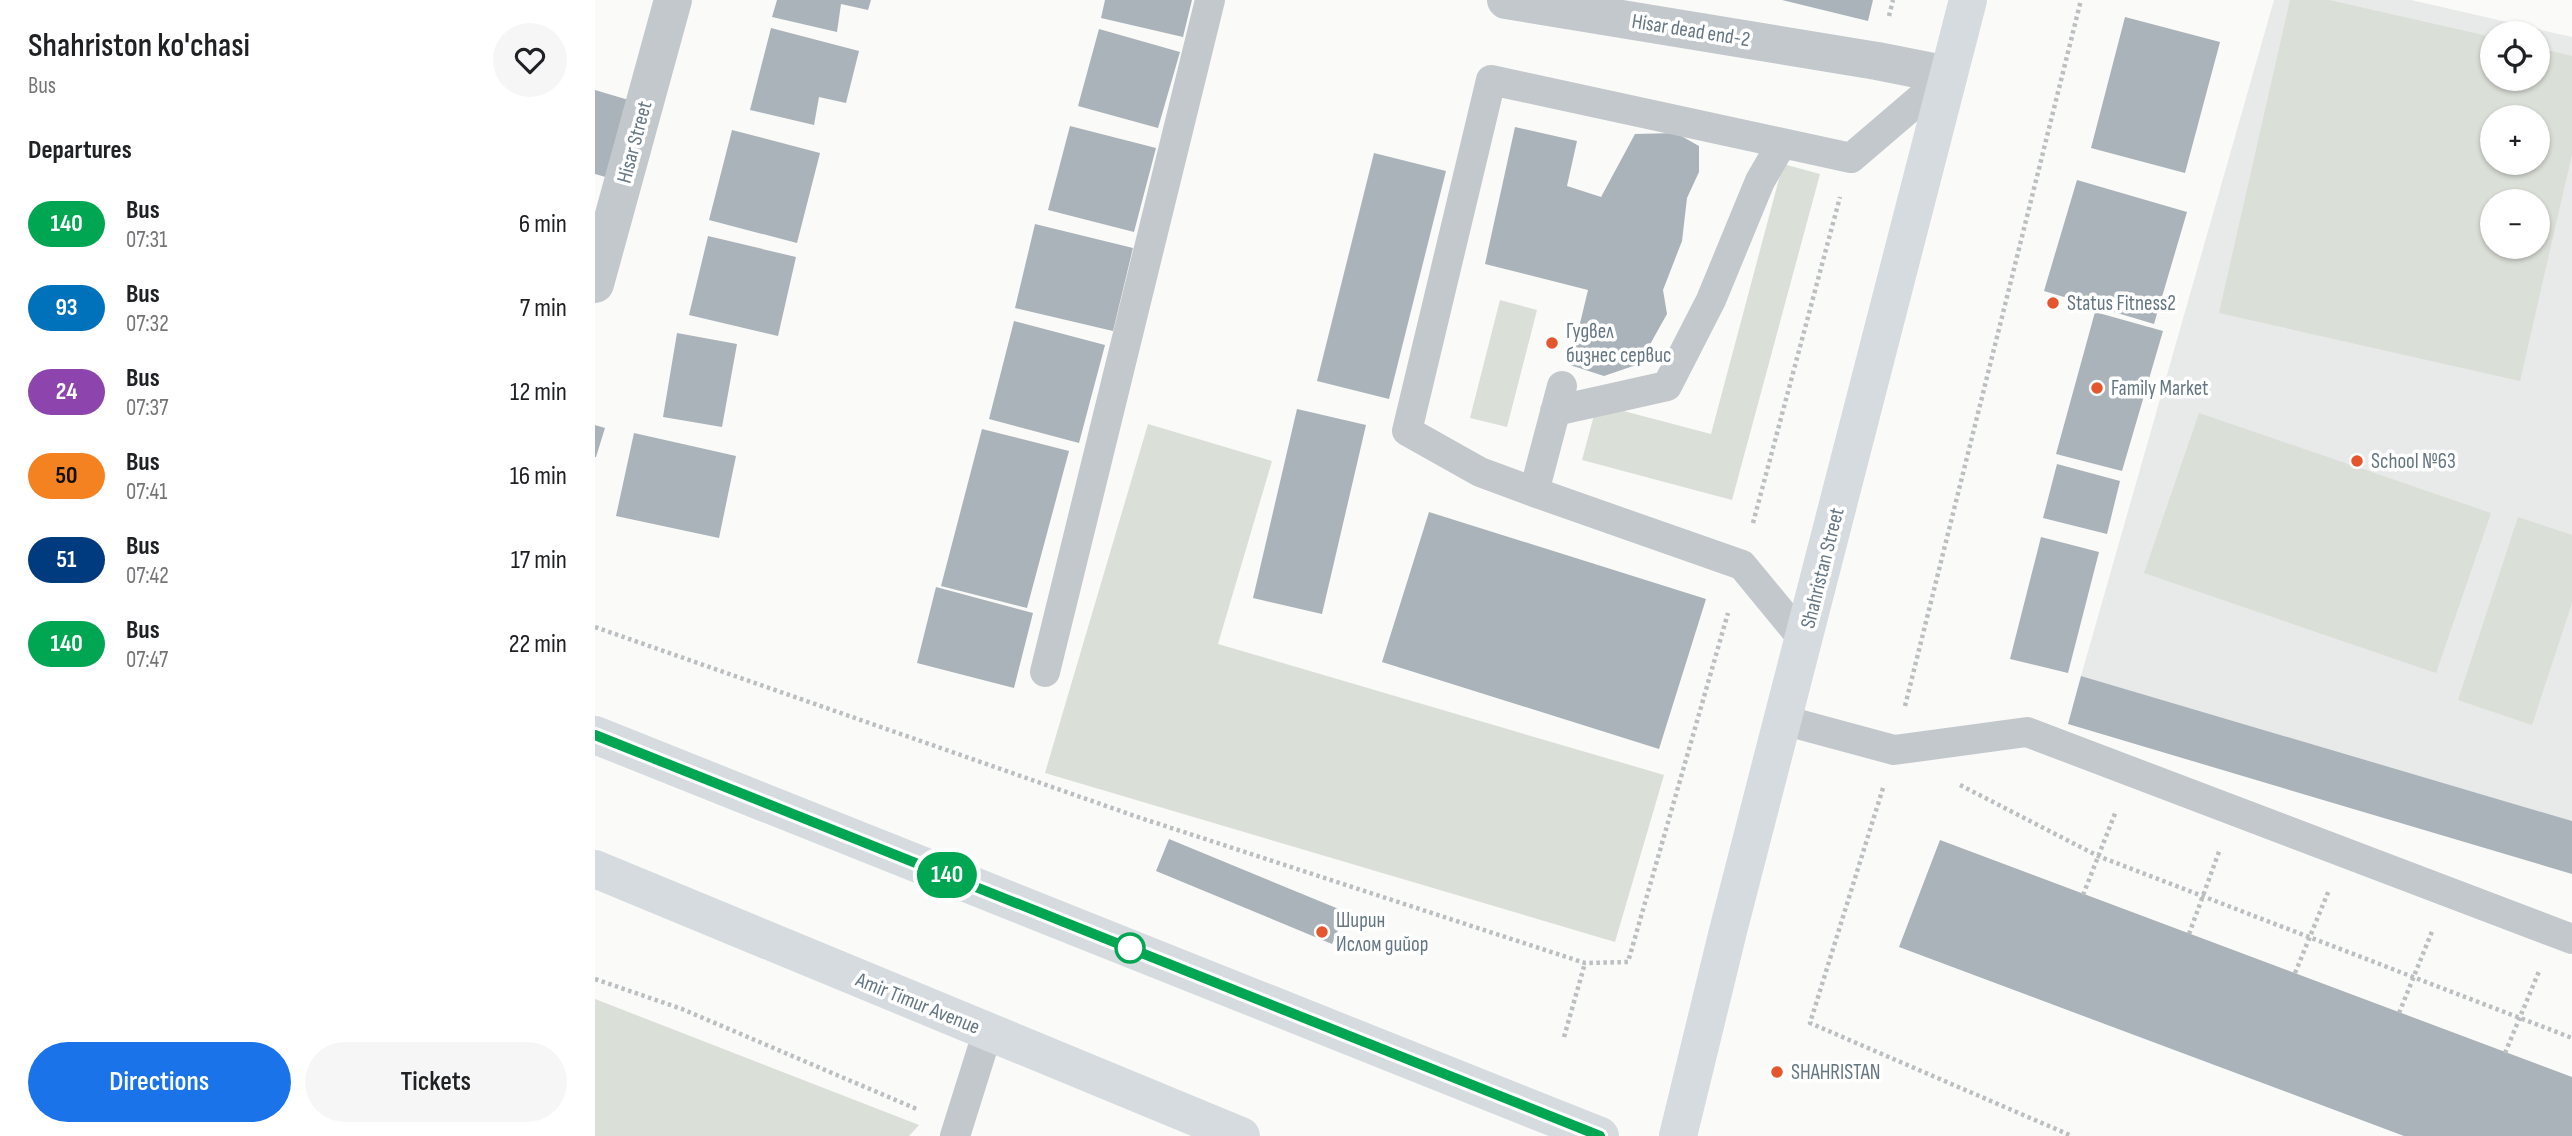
<!DOCTYPE html>
<html lang="en">
<head>
<meta charset="utf-8">
<style>
	body { margin:0; font-family:"Sofia Sans Condensed",sans-serif; background:#f6f6f6; color:#202124; height:100vh; display:flex; flex-direction:column; font-size:26px; white-space:nowrap }
	* { box-sizing:border-box; margin:0 }
	p { font-size:23px; color:#757577 }
	.icon { flex:none; width:38px; height:38px; fill:none; stroke:currentColor; stroke-width:2; stroke-linecap:round; stroke-linejoin:round }
	.map { position:relative; flex:1; overflow:hidden }
	.panel { display:flex; flex-direction:column; background:#fff; width:595px }
	.panel>* { flex:none }
	.badge { padding:0 14px; border-radius:23px; font-size:24px; line-height:46px }
	.fabs { position:absolute; left:1885px; top:21px; display:grid; gap:14px }
	.fabs a { display:grid; place-items:center; width:70px; height:70px; border-radius:50%; background:#fff; box-shadow:0 2px 5px #0004; font-size:35px }
	.map>.badge { position:absolute; translate:-50% -50%; box-shadow:0 0 0 4px #fff }
	h2 { padding:0 28px; font-size:26px; line-height:63px }
	.round { display:grid; place-items:center; flex:none; width:74px; height:74px; border-radius:37px; background:#f6f6f6 }
	.summary { display:flex; align-items:center; justify-content:space-between; height:119px; padding:0 28px }
	h1 { font-size:33px; font-weight:600; line-height:52px }
	.action { display:flex; gap:14px; margin-top:auto; padding:14px 28px }
	.action a { flex:1; height:80px; border-radius:42px; background:#1a73e8; color:#fff; font-size:28px; font-weight:600; line-height:80px; text-align:center }
	.action a+a { background:#f6f6f6; color:#202124 }
	ul { padding:0; list-style:none }
	li { display:flex; align-items:center; gap:21px; height:84px; padding:0 28px }
	li div { flex:1 }
	li b { display:block; font-size:26px }
	li em { font-style:normal }
	li .badge { min-width:77px; font-weight:700; text-align:center }
	main { display:flex; flex:1; min-height:0 }
	.map>svg:first-child { display:block }
	.built { fill:#e8e9e9; fill-rule:evenodd }
	.green { fill:#dadfd7; fill-rule:evenodd }
	.building { fill:#aab3b9 }
	.lines { fill:none; stroke-linecap:round; stroke-linejoin:round }
	.path { stroke:#bbbfc2; stroke-width:4.5; stroke-dasharray:3.5 3.5; stroke-linecap:butt }
	.service { stroke:#c3c8cc; stroke-width:30 }
	.minor { stroke:#c3c8cc; stroke-width:38 }
	.secondary { stroke:#d6dbdf; stroke-width:38 }
	.primary { stroke:#d6dbdf; stroke-width:38 }
	.line-casing { stroke:#fff; stroke-width:16 }
	.line { stroke:#00a651; stroke-width:10 }
	.poi-dot { fill:#e4572e; stroke:#fff; stroke-width:2.5 }
	.stop-dot { fill:#fff; stroke:#00a651; stroke-width:3.5 }
	.labels { text-anchor:middle; stroke-width:7; stroke-linejoin:round; paint-order:stroke }
	.street-label { font-size:21px; fill:#657683; stroke:#fff }
	.poi-label { font-size:21px; fill:#657683; stroke:#fff; text-anchor:start }
</style>
</head>
<body>
<main>
<section class="panel">
<div class="summary"><div><h1>Shahriston ko'chasi</h1><p>Bus</p></div><a class="round"><svg class="icon" aria-label="heart" viewBox="0 0 24 24"><path d="M12 20l-8-8c-3-5 5-10 8-4 3-6 11-1 8 4z"/></svg></a></div>
<h2>Departures</h2>
<ul>
<li><span class="badge" style="background:#00a651;color:#fff">140</span><div><b>Bus</b><p>07:31</p></div><em>6 min</em></li>
<li><span class="badge" style="background:#0072bc;color:#fff">93</span><div><b>Bus</b><p>07:32</p></div><em>7 min</em></li>
<li><span class="badge" style="background:#8e44ad;color:#fff">24</span><div><b>Bus</b><p>07:37</p></div><em>12 min</em></li>
<li><span class="badge" style="background:#f58220;color:#111">50</span><div><b>Bus</b><p>07:41</p></div><em>16 min</em></li>
<li><span class="badge" style="background:#003b80;color:#fff">51</span><div><b>Bus</b><p>07:42</p></div><em>17 min</em></li>
<li><span class="badge" style="background:#00a651;color:#fff">140</span><div><b>Bus</b><p>07:47</p></div><em>22 min</em></li>
</ul>
<div class="action"><a>Directions</a><a>Tickets</a></div>
</section>
<div class="map">
<svg width="1977" height="1136" viewBox="0 0 1977 1136">
	<rect width="100%" height="100%" fill="#fafaf8"/>
	<path class="built" d="M1679 0H1816L1977 37V821L1486 676ZM1897 33H1942V79H1897ZM1897 117H1942V163H1897ZM1897 201H1942V247H1897Z"/>
	<path class="green" d="M1695 0H1734L1897 37V79H1942L1943 48 1977 56V154L1925 381 1624 313ZM1897 117H1942V163H1897ZM1897 201H1942V247H1897Z
		M1188 164 1225 174 1137 500 987 460 1002 404 1116 434Z
		M905 300 942 310 912 427 875 418Z
		M1604 413 1896 513 1841 673 1549 573Z
		M553 424 677 461 623 644 1069 775 1020 942 450 773Z
		M1923 517 1977 535V603L1937 725 1863 700Z
		M0 999 324 1125 314 1136H0Z"/>
	<path class="building" d="M182 0H276L273 10 246 4 242 32 177 17Z
		M510 0H597L588 37 506 18Z
		M1187 0H1278L1273 21Z
		M1530 17 1625 42 1590 173 1496 148Z
		M176 28 264 51 251 103 224 97 219 125 155 110Z
		M504 29 585 52 563 128 483 106Z
		M0 90 37 101 14 178 0 174Z
		M475 126 561 148 539 232 453 210Z
		M920 127 982 141 972 186 1006 197 1040 134 1081 133 1104 146V172L1092 198 1087 241 1068 290 1072 314 1044 364 1009 376 975 365 993 290 890 264Z
		M137 130 225 153 202 243 114 220Z
		M779 153 851 171 794 399 722 381Z
		M1482 180 1592 212 1559 324 1449 291Z
		M440 224 538 248 518 331 420 308Z
		M113 236 201 257 183 336 94 315Z
		M1500 312 1568 331 1527 471 1461 454Z
		M419 321 510 345 484 443 394 419Z
		M82 333 142 344 127 427 68 417Z
		M702 409 771 425 727 614 658 598Z
		M0 425 10 428 1 457H0Z
		M387 429 474 451 432 608 346 586Z
		M39 433 141 456 124 538 21 516Z
		M1462 464 1525 481 1512 534 1448 518Z
		M834 512 1111 599 1064 749 787 662Z
		M1446 537 1504 552 1473 673 1415 659Z
		M341 587 438 613 419 688 322 663Z
		M1486 676 1977 821V874L1473 724Z
		M574 839 751 912 737 944 561 871Z
		M1345 840 1977 1077V1136H1809L1304 947Z"/>
	<g class="lines">
		<path class="path" d="M1294 16 1298 0
			M1158 523 1245 197
			M0 627 557 822
			M1310 706 1486 0
			M1365 785 1503 856 1977 1038
			M1288 788 1215 1023 1477 1136
			M555 821 990 963 1033 962 1133 613
			M1488 895 1521 811
			M1594 934 1625 849
			M1700 973 1734 890
			M0 979 87 1009 324 1110
			M1804 1013 1838 929
			M969 1037 990 963
			M1910 1053 1945 969"/>
		<path class="service" d="M967 386 939 492 1147 565 1208 639
			M960 411 1072 386 1116 300 1165 181 1187 143
			M939 492 885 472 812 431 896 80 1256 158 1353 75
			M450 672 615 0
			M1188 720 1299 750 1432 732 1977 939
			M360 1136 393 1031"/>
		<path class="minor" d="M911 0 1282 61 1353 75
			M0 284 78 0"/>
		<path class="secondary" d="M1083 1136 1133 931 1373 0"/>
		<path class="primary" d="M0 735 1005 1136
			M0 869 646 1136"/>
	</g>
	<g class="lines">
		<g class="line-casing">
			<path id="line" d="M0 735 1005 1136"/>
		</g>
		<use href="#line" class="line"/>
	</g>
	<g class="poi-dot">
		<circle cx="1458" cy="303" r="7"/>
		<circle cx="957" cy="343" r="7"/>
		<circle cx="1502" cy="388" r="7"/>
		<circle cx="1762" cy="461" r="7"/>
		<circle cx="727" cy="932" r="7"/>
		<circle cx="1182" cy="1072" r="7"/>
	</g>
	<circle class="stop-dot" cx="535" cy="948" r="14"/>
	<g class="labels">
		<g class="street-label">
			<text transform="translate(1096 30) rotate(9)" y="7">Hisar dead end-2</text>
			<text transform="translate(39 142) rotate(-75)" y="7">Hisar Street</text>
			<text transform="translate(1227 568) rotate(-76)" y="7">Shahristan Street</text>
			<text transform="translate(323 1003) rotate(22)" y="7">Amir Timur Avenue</text>
		</g>
		<g class="poi-label">
			<text x="1472" y="310">Status Fitness2</text>
			<text x="971" y="338">Гудвел<tspan x="971" dy="24">бизнес сервис</tspan></text>
			<text x="1516" y="395">Family Market</text>
			<text x="1776" y="468">School №63</text>
			<text x="741" y="927">Ширин<tspan x="741" dy="24">Ислом дийор</tspan></text>
			<text x="1196" y="1079">SHAHRISTAN</text>
		</g>
	</g>
</svg>
<div class="fabs">
<a><svg class="icon" aria-label="locate" viewBox="0 0 24 24"><circle cx="12" cy="12" r="6"/><path d="M12 2v4M12 18v4M2 12h4M18 12h4"/></svg></a>
<a>+</a>
<a>−</a>
</div>
<b class="badge" style="left:352px;top:875px;background:#00a651;color:#fff">140</b>
</div>
</main>
</body>
</html>
